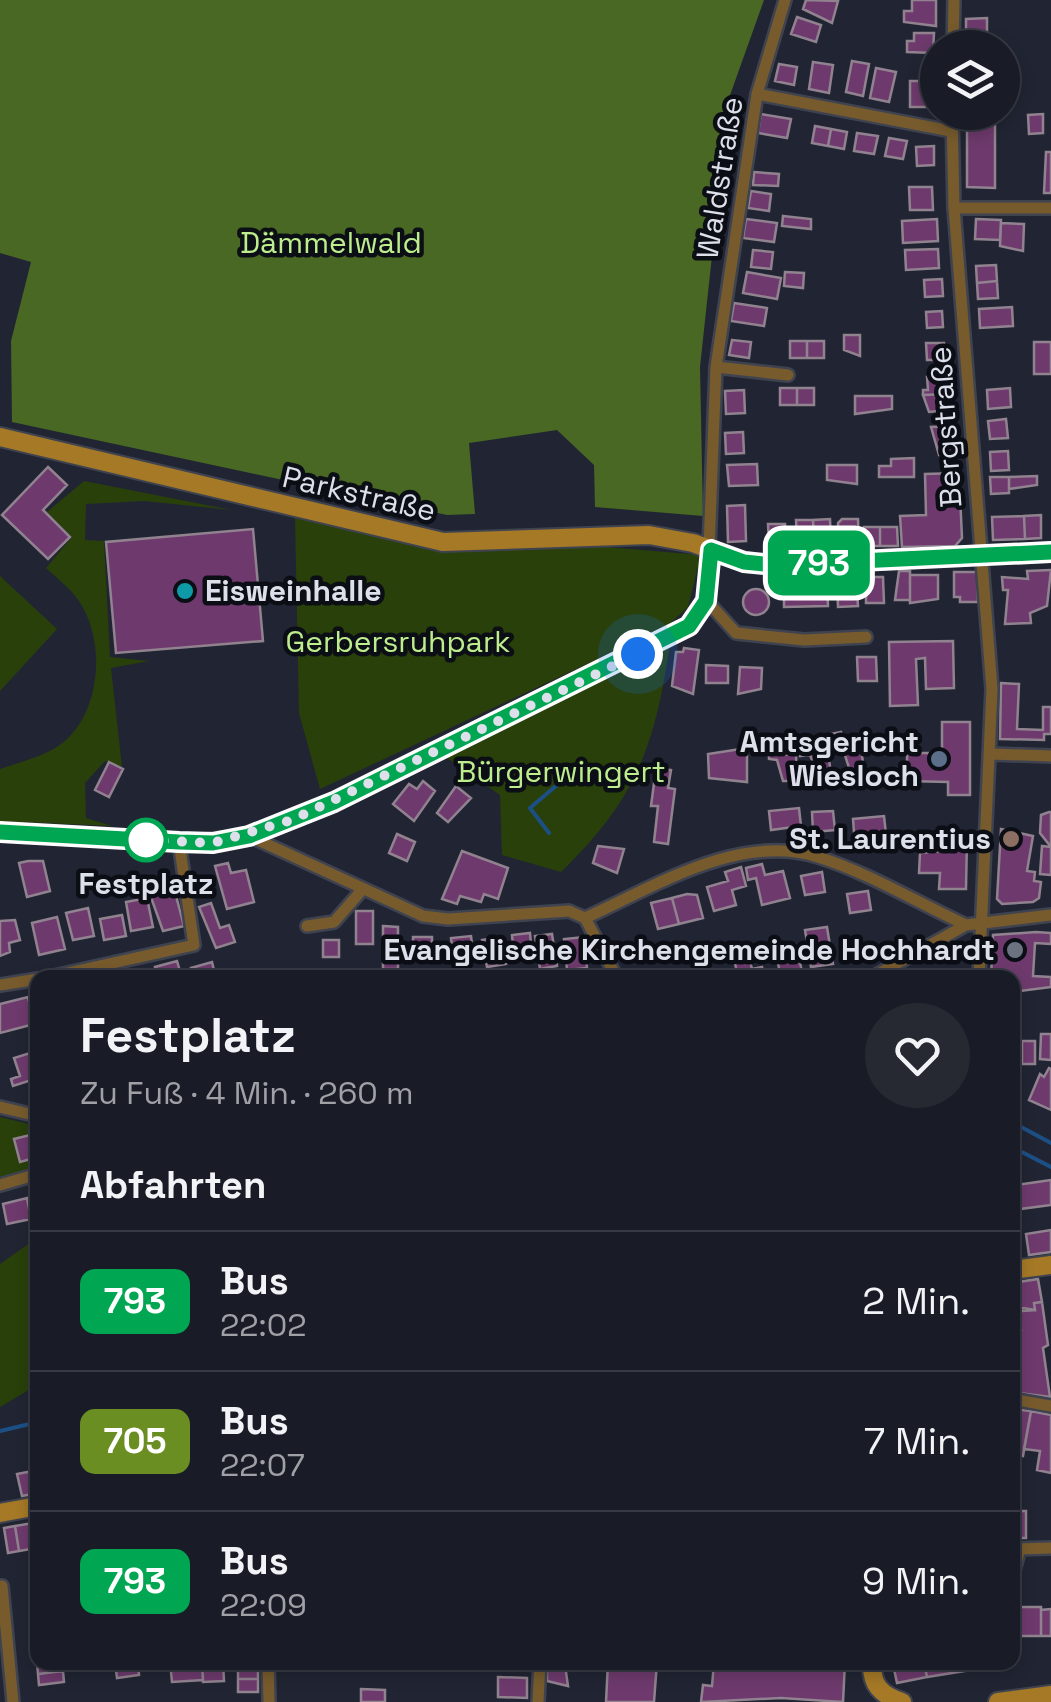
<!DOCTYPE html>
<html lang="de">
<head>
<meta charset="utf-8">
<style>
	body { margin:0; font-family:"Space Grotesk",sans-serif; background:#262932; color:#f1f3f6; height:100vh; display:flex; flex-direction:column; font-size:38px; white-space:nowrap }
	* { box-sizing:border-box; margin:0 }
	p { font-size:32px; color:#9fa1a7 }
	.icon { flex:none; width:55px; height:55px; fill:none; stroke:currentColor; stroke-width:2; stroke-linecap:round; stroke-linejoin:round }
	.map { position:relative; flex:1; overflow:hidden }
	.details { position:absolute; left:30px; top:970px; width:990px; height:700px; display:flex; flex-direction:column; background:#191c26; border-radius:20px; box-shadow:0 5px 15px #0003,0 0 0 2px #373a43 }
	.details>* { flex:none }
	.badge { padding:0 20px; border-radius:15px; font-size:35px; line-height:65px }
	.controls { position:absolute; left:920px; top:30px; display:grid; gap:20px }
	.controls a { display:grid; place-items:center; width:100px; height:100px; border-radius:50%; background:#191c26; box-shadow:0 5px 15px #0003,0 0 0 2px #373a43; font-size:50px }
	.you { position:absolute; width:50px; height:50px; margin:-25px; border:8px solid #fff; border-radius:50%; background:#1a73e8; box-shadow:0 0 0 15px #1a73e833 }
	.map>.badge { position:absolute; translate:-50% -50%; box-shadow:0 0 0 5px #fff }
	h2 { padding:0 50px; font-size:38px; line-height:90px }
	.round { display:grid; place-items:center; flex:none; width:105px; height:105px; border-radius:52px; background:#262932 }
	.summary { display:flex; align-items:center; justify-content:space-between; height:170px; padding:0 50px }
	h1 { font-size:48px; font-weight:700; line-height:75px }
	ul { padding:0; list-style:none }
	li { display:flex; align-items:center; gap:30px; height:140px; padding:0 50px; border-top:2px solid #373a43 }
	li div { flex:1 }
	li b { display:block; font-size:38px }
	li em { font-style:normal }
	li .badge { min-width:110px; font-weight:700; text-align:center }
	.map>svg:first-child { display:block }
	.green { fill:#29400a }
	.forest { fill:#486823 }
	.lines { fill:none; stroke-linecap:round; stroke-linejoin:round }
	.stream { stroke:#1c5085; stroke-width:4 }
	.building { fill:#6e3a6d; stroke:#918290; stroke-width:2.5 }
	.street-casing { stroke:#3f4350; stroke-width:16 }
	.secondary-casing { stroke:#3f4350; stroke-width:22 }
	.street { stroke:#775b2d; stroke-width:11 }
	.secondary { stroke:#a57926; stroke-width:18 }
	.line-casing { stroke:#fff; stroke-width:22 }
	.line { stroke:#00a651; stroke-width:15 }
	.walk { stroke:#dde0ea; stroke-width:10; stroke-dasharray:0 18 }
	.culture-dot { fill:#0f9aa8; stroke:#0c0e15; stroke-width:4 }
	.service-dot { fill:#5c6f8a; stroke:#0c0e15; stroke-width:4 }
	.education-dot { fill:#8d6e63; stroke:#0c0e15; stroke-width:4 }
	.stop-dot { fill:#fff; stroke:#00a651; stroke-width:5 }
	.worship-dot { fill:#6b7280; stroke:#0c0e15; stroke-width:4 }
	.labels { text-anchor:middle; stroke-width:9; stroke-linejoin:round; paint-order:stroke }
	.street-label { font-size:30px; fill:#dde0ea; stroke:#0c0e15 }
	.park-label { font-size:30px; fill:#bded8d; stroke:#0c0e15 }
	.poi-label { font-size:30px; font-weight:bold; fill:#dde0ea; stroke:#0c0e15; text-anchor:end }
	.stop-label { font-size:30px; font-weight:bold; fill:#dde0ea; stroke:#0c0e15 }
</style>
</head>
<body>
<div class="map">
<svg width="1051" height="1702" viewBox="0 0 1051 1702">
	<rect width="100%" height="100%" fill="#212533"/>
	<path class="green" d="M84 481 232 510 144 501 86 504 85 540 104 541 110 657 149 661 111 668 122 767 105 761 85 783 86 818 112 826 0 821V769C22 761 46 757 65 741 101 709 106 641 79 601 70 588 57 578 46 568L72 537 47 512Z
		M295 517 443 550 583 545 701 555 688 607 666 627 320 789 299 713Z
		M0 576 57 629 0 691Z
		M670 645C654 748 637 798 561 872L502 855 500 795 443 755Z
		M0 1117 37 1126V1169L0 1178Z
		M37 1238V1385L0 1407V1264Z"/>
	<path class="forest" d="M0 0H764L729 98 700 367 703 516 595 507 594 465 557 430 469 443 475 514 447 515 12 422 11 341 31 262 0 253Z"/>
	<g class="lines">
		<path class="stream" d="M549 833 530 808 557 785 558 773
			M1012 1122 1051 1143
			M1012 1147 1051 1167
			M0 1431 38 1422"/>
	</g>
	<path class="building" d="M806 0 838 1 832 23 803 9Z
		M912 0H936V26L904 22V11H912Z
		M797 17 821 25 816 42 791 34Z
		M987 18V39L966 40V19Z
		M914 33H934L933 53 907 52V41H914Z
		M852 61 869 64 863 96 846 92Z
		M813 62 833 65 829 93 809 89Z
		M779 64 797 67 794 85 775 81Z
		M876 68 896 72 889 102 870 98Z
		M910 81H932V107H910Z
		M761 114 791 119 787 138 758 133Z
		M1043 114V133L1029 134 1028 115Z
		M967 123H995V188L967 187Z
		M815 126 831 129 828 146 812 143Z
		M831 129 847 132 844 149 828 146Z
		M857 133 878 136 874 154 854 151Z
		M889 138 907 141 903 159 885 156Z
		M934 146V165L917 166 916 147Z
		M1046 152H1051V193H1044Z
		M754 172 779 174 778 186 753 185Z
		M909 187H932L933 210H910Z
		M751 191 771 194 769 211 748 208Z
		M783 216 811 219V229L782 226Z
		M746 219 777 223 774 242 743 238Z
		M937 219 938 241 903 243 902 221Z
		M976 219 1001 220 1000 240 975 239Z
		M1001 223 1024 224 1023 251 1000 246Z
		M938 249 939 268 906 270 905 250Z
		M753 250 773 252 771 269 751 267Z
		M996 265 997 281 977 283 976 266Z
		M747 272 781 278 777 299 743 293Z
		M785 272 804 273 803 288 784 286Z
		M942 279 943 296 925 297 924 280Z
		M997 281 998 298 978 299 977 283Z
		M734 303 767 308 764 326 731 321Z
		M1012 307 1013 326 980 328 979 309Z
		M942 311 943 327 927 328 926 312Z
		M844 335H860V356L844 350Z
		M732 340 751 342 749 358 729 355Z
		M790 341H807V358H790Z
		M807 341H824V358H807Z
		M1034 342H1051V374H1034Z
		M926 343H944L945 360H927Z
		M947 376 948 394 923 395V390H928L927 377Z
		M780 388H797V405H780Z
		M797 388H814V405H797Z
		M1010 388 1011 407 988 409 987 390Z
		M744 390 745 413 726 414 725 391Z
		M948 394 949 410 929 412 923 395Z
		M855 396H892V409L855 414Z
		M1006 419 1008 438 990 439 988 421Z
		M952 426 954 454 939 455 931 427Z
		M743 432 744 453 726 454 725 433Z
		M1008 451 1009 470 991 471 990 452Z
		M914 458V477H879V466H891V459Z
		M757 464 758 485 729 486 727 465Z
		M827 465H857V484L827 480Z
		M48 467 67 485 43 510 70 537 48 559 2 515Z
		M959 473 962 538 955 546 902 547 900 516 926 515 925 474Z
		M1037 476V485L1009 489V477Z
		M990 477H1009V493L991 494Z
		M745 505 746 541 728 542 727 506Z
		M1041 515V538L1025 539 1024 516Z
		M1024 516 1025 539 993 540 992 517Z
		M830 519 831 540 814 541 813 520Z
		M842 519H858L859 549 839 550 838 523Z
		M796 520H813L814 541 797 542Z
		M768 524H785L786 543 769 544Z
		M864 527H880V546H864Z
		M880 527H897L898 546H880Z
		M253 529 263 641 116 653 106 542Z
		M1051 570 1047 606 1030 613 1031 623 1005 624 1008 590H1003L1002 577 1028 579 1027 571Z
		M899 571H910V600H895Z
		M954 572H977L978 602H960V597H954Z
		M910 575H938V599L910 603Z
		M866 577H883L884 603H866Z
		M856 579 858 606 838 607 837 580Z
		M784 582H827L828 606 784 607Z
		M743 602a13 13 0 1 1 26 0a13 13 0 1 1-26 0Z
		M953 641 954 688 926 689 925 658 916 659 918 705 890 706 889 642Z
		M684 648 699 650 693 694 672 686 676 652H683Z
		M857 657H876L877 681H858Z
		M706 665 728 666V683H706Z
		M740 667 762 668 761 689 738 694Z
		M1001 683 1019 684 1017 729 1043 730V707H1051V734H1044V740L1000 739Z
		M942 722H970V795H948V782L907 781V753H942Z
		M841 732 845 744 860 742 864 769 850 771 843 749 833 750 831 734Z
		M810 737 812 749 827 746 831 773 818 775 810 755 800 756V739Z
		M780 742 781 755 796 754 797 781H783L777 760 769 759V743Z
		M747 748V782L709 778 708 754Z
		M109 762 123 769 109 797 95 790Z
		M656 768 671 770 668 788 675 789 668 844 654 842 658 806H651Z
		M423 781 435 791 414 821 393 804 409 784 417 789Z
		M456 786 471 798 448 822 437 813Z
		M799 808 801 826 771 830 769 811Z
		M833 811 835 830 813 832 812 812Z
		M1049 812H1051V847L1040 833 1041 815Z
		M884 816 887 843 855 846 853 819Z
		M1001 829 1033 836 1027 871 1035 872 1034 881 1041 882 1039 898 1033 902 1002 904 997 899Z
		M397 834 415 842 407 861 389 853Z
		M954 838H967L966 889H939L940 873H919L920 853 954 850Z
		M598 846 624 849 617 873 593 863Z
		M1042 846 1051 847V875L1040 874Z
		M462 851 508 868 498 899 484 894 481 902 460 896 457 904 442 899Z
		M28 861H43L50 891 27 897 19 863Z
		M228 863 231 873 246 870 254 902 227 909 215 866Z
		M762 864 765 875 783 871 790 898 762 905 756 878 748 880 746 868Z
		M741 867 746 886 732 890 736 905 714 911 707 887 728 881 725 872Z
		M822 872 825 892 805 895 801 876Z
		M158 883 161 896 175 892 184 926 163 931 147 886Z
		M868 891 871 910 850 913 847 894Z
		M687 894 697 895 703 918 679 924 672 898Z
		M147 898 153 927 131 931 126 902Z
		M672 898 679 924 658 929 651 903Z
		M211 903 220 928 229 925 235 942 216 948 199 907Z
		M88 908 94 936 73 940 66 913Z
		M356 911H373V944H356Z
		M122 915 126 936 104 940 100 919Z
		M57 917 65 949 39 955 32 923Z
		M15 920 20 940 9 943 10 952 0 956V921Z
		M383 926 398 927V969H383Z
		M827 927 833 964 811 967 805 930Z
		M1036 932 1051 933V944L1035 943 1033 976 1051 977V987L1012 992V978H991L993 935Z
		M530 933 532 955 514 957 512 935Z
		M552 934 557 966 540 969 535 936Z
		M471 936 473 954 453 957 451 938Z
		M413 937H432V957H413Z
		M501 937 506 964 487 967 482 940Z
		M584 937 587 968 567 970 564 939Z
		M323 940H339V957H323Z
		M796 945 803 976 781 978 775 949Z
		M748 953 752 969 762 967 765 978H740L741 971 737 972 733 956Z
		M177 961 182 978H158L155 967Z
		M212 962 216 978H193L191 968Z
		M28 997 34 1024 0 1033V1004Z
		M1041 1034H1051V1060L1040 1059Z
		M1022 1041H1035V1064H1022Z
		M30 1053 38 1078 13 1086 11 1079 20 1076 14 1058Z
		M1049 1068 1051 1069V1110L1029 1100 1040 1074 1044 1077Z
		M38 1133V1157L20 1162 14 1139Z
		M1051 1180V1205L1020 1209 1016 1185Z
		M27 1198 31 1219 7 1224 3 1204Z
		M1051 1230V1252L1029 1255 1026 1234Z
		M1038 1279 1042 1302 1034 1303 1035 1310 1012 1306V1283Z
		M1042 1302 1048 1345 1043 1348 1050 1397 1019 1393 1012 1348V1331L1021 1330 1018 1306 1023 1311 1035 1310 1034 1303Z
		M1012 1409 1031 1411 1023 1456 1012 1454Z
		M1031 1411 1051 1415V1473L1037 1470 1040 1451 1024 1449Z
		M38 1470V1493L22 1496 17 1474Z
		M1012 1511H1026V1538H1012Z
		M33 1523 37 1548 19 1551 15 1526Z
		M15 1526 19 1551 8 1553 4 1528Z
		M1018 1607H1041V1636H1018Z
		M1051 1609V1636H1041V1610Z
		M62 1662 63 1671 38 1674 37 1663Z
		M115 1662H138L139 1675 117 1678Z
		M170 1662H202L203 1680 172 1682Z
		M202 1662H223L224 1681 203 1682Z
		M608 1662H657L654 1702H606Z
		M714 1662H845L843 1702 781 1698 701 1702 703 1685 712 1686Z
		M995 1662 996 1666 927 1677 924 1663Z
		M924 1663 927 1677 897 1683 894 1669Z
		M238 1664H258V1679H238Z
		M547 1665H565L568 1686 547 1681Z
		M63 1671 64 1682 39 1685 38 1674Z
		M498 1677 527 1678V1698L498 1697Z
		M238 1679H258V1692H238Z
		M361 1689 385 1690V1702H361Z"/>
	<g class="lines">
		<g class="street-casing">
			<path id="street" d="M953 48 954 0
				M757 94 951 131
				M952 112 954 208 992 689 979 978
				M954 208H1051
				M716 367 788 375
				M707 601 736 633 804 640 866 637
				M992 754 1051 756
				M0 832 179 842 249 836 334 802 689 626 707 601 716 367 757 94 785 0
				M249 836 423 916 448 919 569 911 585 918 617 978
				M585 918C654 887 740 832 818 857 869 873 918 903 966 925
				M307 926 334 922 362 890
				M45 978 194 945 179 842
				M871 978 966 925 1051 915
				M0 985 38 979
				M0 1107 38 1116
				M0 1185 38 1174
				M1012 1399 1051 1406
				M1012 1549 1051 1548
				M1012 1577 1020 1549
				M2 1586 13 1702
				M268 1662 269 1702
				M538 1702 540 1662"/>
		</g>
		<g class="secondary-casing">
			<path id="secondary" d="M0 437 443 542 649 535 693 543 745 562 774 565 1051 552
				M1012 1270 1051 1265
				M0 1513 38 1506
				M872 1662C871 1685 881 1695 902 1702
				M998 1702 1051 1695"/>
		</g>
		<use href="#street" class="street"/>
		<use href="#secondary" class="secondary"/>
	</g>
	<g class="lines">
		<g class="line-casing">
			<path id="line" d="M0 832 179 842 213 843 249 836 334 802 689 626 706 601 711 550 744 562 774 565 1051 552"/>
		</g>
		<use href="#line" class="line"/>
		<path class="walk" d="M146 840 213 843 292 820 638 654"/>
	</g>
	<circle class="culture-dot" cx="185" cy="591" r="10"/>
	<circle class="service-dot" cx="939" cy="759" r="10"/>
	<circle class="education-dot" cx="1011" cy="839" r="10"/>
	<circle class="stop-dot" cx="146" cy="840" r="20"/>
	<circle class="worship-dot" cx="1015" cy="950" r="10"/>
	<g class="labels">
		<g class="street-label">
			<text transform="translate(720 178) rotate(-81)" y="10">Waldstraße</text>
			<text transform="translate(946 427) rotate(-94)" y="10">Bergstraße</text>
			<text transform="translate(359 494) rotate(13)" y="10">Parkstraße</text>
		</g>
		<g class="park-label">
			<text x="331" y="253">Dämmelwald</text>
			<text x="398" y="652">Gerbersruhpark</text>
			<text x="561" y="782">Bürgerwingert</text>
		</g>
		<g class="poi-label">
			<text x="205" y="601" text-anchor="start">Eisweinhalle</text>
			<text x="919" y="752">Amtsgericht<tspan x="919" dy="34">Wiesloch</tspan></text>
			<text x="991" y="849">St. Laurentius</text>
			<text x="995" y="960">Evangelische Kirchengemeinde Hochhardt</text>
		</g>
		<g class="stop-label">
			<text x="146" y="894">Festplatz</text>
		</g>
	</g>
</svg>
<div class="controls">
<a><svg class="icon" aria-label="layers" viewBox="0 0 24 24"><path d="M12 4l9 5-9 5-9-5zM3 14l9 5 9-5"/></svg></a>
</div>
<div class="you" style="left:638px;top:654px"></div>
<b class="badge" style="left:819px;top:563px;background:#00a651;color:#fff">793</b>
<section class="details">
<div class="summary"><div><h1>Festplatz</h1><p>Zu Fuß · 4 Min. · 260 m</p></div><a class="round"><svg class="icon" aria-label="heart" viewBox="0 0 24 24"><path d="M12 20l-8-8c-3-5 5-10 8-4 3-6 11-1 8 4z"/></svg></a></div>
<h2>Abfahrten</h2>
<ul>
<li><span class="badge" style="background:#00a651;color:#fff">793</span><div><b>Bus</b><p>22:02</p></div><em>2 Min.</em></li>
<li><span class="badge" style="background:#6b8e23;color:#fff">705</span><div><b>Bus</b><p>22:07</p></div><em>7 Min.</em></li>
<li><span class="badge" style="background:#00a651;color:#fff">793</span><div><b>Bus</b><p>22:09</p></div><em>9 Min.</em></li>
</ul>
</section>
</div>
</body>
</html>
